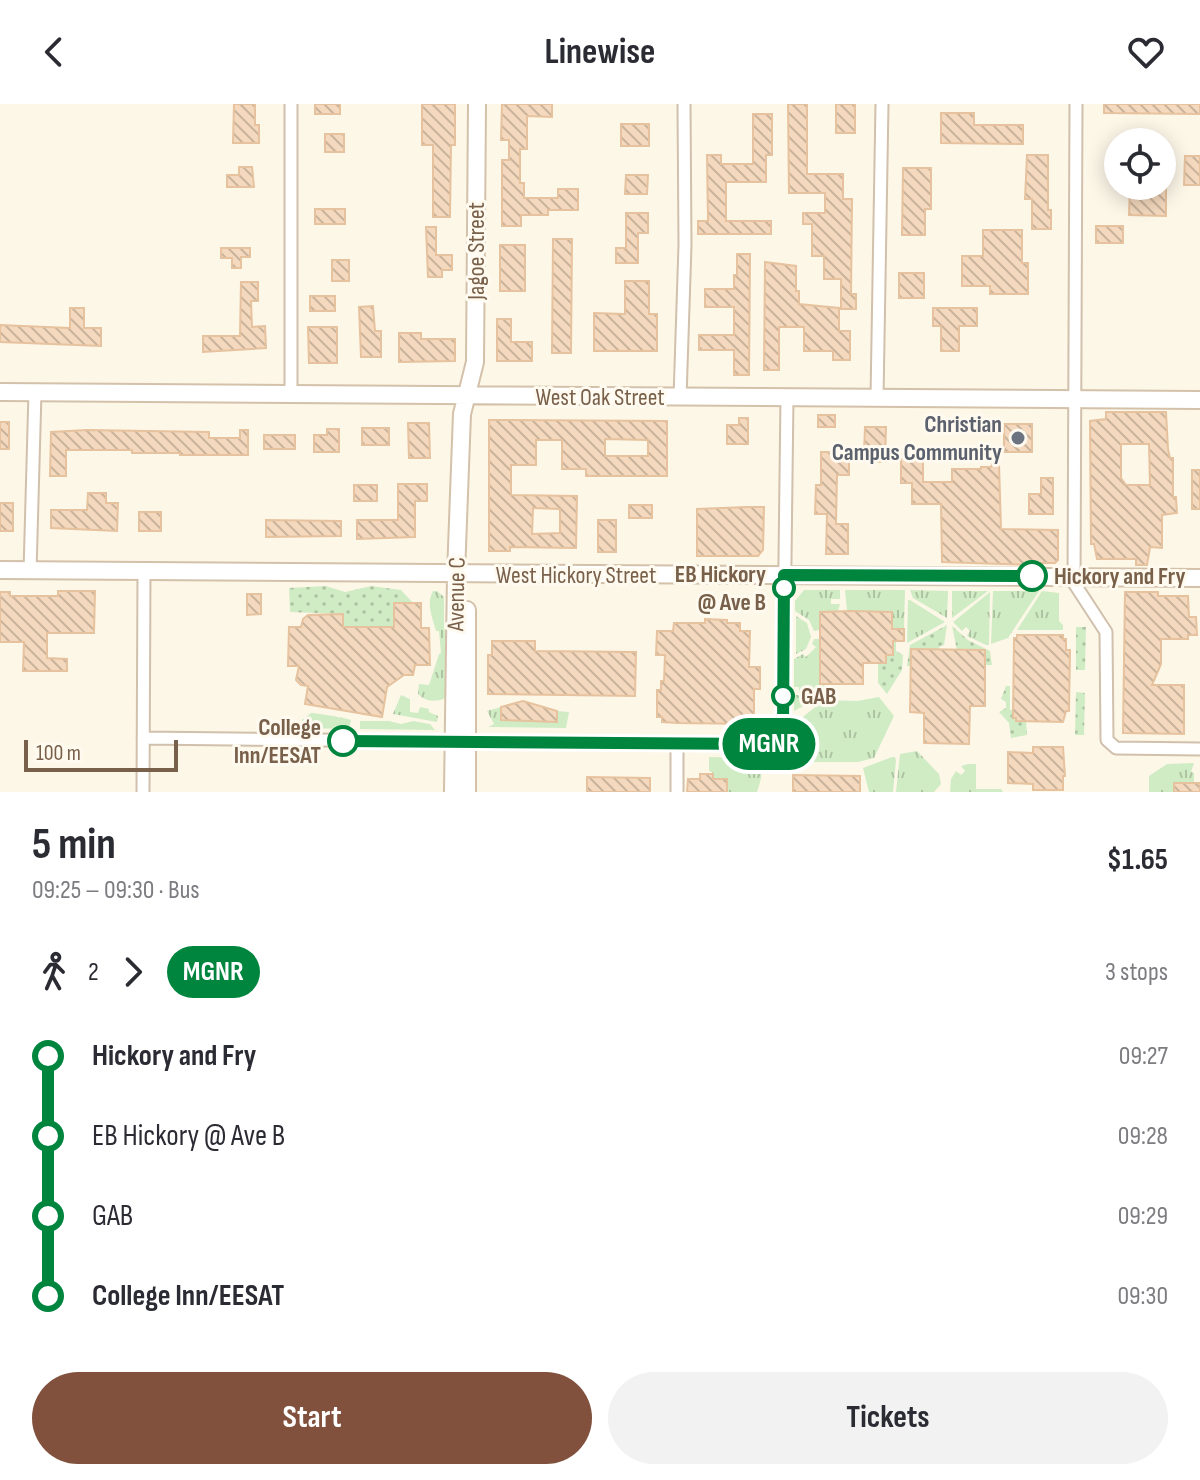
<!DOCTYPE html>
<html lang="en">
<head>
<meta charset="utf-8">
<style>
	body { margin:0; font-family:"Sofia Sans Condensed",sans-serif; background:#f2f2f3; color:#2b2b33; height:100vh; display:flex; flex-direction:column; font-size:30px; white-space:nowrap }
	* { box-sizing:border-box; margin:0 }
	p { font-size:26px; color:#7c7c81 }
	.icon { flex:none; width:44px; height:44px; fill:none; stroke:currentColor; stroke-width:2; stroke-linecap:round; stroke-linejoin:round }
	.map { position:relative; height:688px; overflow:hidden }
	.side { display:flex; flex-direction:column; background:#fff; flex:1 }
	.side>* { flex:none }
	.badge { padding:0 16px; border-radius:26px; font-size:28px; line-height:52px }
	.controls { position:absolute; left:1104px; top:24px; display:grid; gap:16px }
	.controls a { display:grid; place-items:center; width:72px; height:72px; border-radius:50%; background:#fff; box-shadow:0 4px 20px #0003; font-size:40px }
	.scale { position:absolute; left:24px; bottom:20px; width:154px; box-sizing:border-box; padding-left:8px; border:4px solid #79604a; border-top:0; font-size:22px; line-height:28px; white-space:nowrap; color:#79604a; -webkit-text-stroke:6px #fffaef; paint-order:stroke }
	.map>.badge { position:absolute; translate:-50% -50%; box-shadow:0 0 0 4px #fff }
	.legs { display:flex; align-items:center; gap:12px; height:88px; padding:0 32px; font-size:26px }
	.legs p { margin-inline-start:auto }
	.summary { display:flex; align-items:center; justify-content:space-between; height:136px; padding:0 32px }
	h1 { font-size:44px; font-weight:700; line-height:60px }
	.cta { display:flex; gap:16px; margin-top:auto; padding:16px 32px }
	.cta a { flex:1; height:92px; border-radius:48px; background:#81513d; color:#fff; font-size:32px; font-weight:700; line-height:92px; text-align:center }
	.cta a+a { background:#f2f2f3; color:#2b2b33 }
	ul { padding:0 32px; list-style:none }
	li { display:flex; align-items:center; gap:28px; height:80px; font-size:30px }
	li i { display:grid; place-items:center; width:12px; height:100%; margin:0 10px; background:currentColor }
	li i::after { content:''; width:20px; height:20px; margin:-10px; border:6px solid; border-radius:50%; background:#fff }
	li p { margin-inline-start:auto }
	li:first-child i { background:linear-gradient(#0000 50%,currentColor 0) }
	li:last-child i { background:linear-gradient(currentColor 50%,#0000 0) }
	header { display:flex; justify-content:space-between; align-items:center; height:104px; padding:0 32px; background:#fff; font-size:36px; font-weight:700 }
	.map>svg:first-child { display:block }
	.grass { fill:url(#grass-tufts) }
	.garden { fill:url(#garden-dots) }
	.building { fill:url(#building-back-hatch); stroke:#e7c29e; stroke-width:2; fill-rule:evenodd }
	.lines { fill:none; stroke-linecap:round; stroke-linejoin:round }
	.street-casing { stroke:#d0c0ac; stroke-width:15 }
	.secondary-casing { stroke:#d3c1aa; stroke-width:20 }
	.street { stroke:#fff; stroke-width:11 }
	.secondary { stroke:#fff; stroke-width:16 }
	.line-1-casing { stroke:#fff; stroke-width:18 }
	.line-1 { stroke:#00853e; stroke-width:12 }
	.worship-dot { fill:#6b7280; stroke:#fffaef; stroke-width:3 }
	.stop-1-dot { fill:#fff; stroke:#00853e; stroke-width:4 }
	.labels { text-anchor:middle; stroke-width:6; stroke-linejoin:round; paint-order:stroke }
	.street-label { font-size:24px; fill:#79604a; stroke:#fffaef }
	.worship-label { font-size:24px; font-weight:bold; fill:#5b616d; stroke:#fffaef; text-anchor:end }
	.stop-label { font-size:24px; font-weight:bold; fill:#79604a; stroke:#fffaef; text-anchor:end }
</style>
</head>
<body>
<header><svg class="icon" aria-label="back" viewBox="0 0 24 24"><path d="M15 5l-7 7 7 7"/></svg>Linewise<svg class="icon" aria-label="heart" viewBox="0 0 24 24"><path d="M12 20l-8-8c-3-5 5-10 8-4 3-6 11-1 8 4z"/></svg></header>
<div class="map">
<svg width="1200" height="688" viewBox="0 0 1200 688">
	<defs>
		<pattern id="grass-tufts" width="24" height="20" patternUnits="userSpaceOnUse" patternTransform="scale(2)"><rect width="24" height="20" fill="#d0ecc5"/><path d="M3 7l-1-3M5 7V3M7 7l1-3M15 17l-1-3M17 17v-4M19 17l1-3" fill="none" stroke="#aec3a2"/></pattern>
		<pattern id="garden-dots" width="8" height="8" patternUnits="userSpaceOnUse" patternTransform="scale(2)"><rect width="8" height="8" fill="#d0ecc5"/><path d="M2 2h.1M6 6h.1" fill="none" stroke="#aec3a2" stroke-width="1.8" stroke-linecap="round"/></pattern>
		<pattern id="building-back-hatch" width="6" height="6" patternUnits="userSpaceOnUse" patternTransform="scale(2)"><rect width="6" height="6" fill="#f4d9be"/><path d="M-1 5l2 2M0 0l6 6M5-1l2 2" fill="none" stroke="#cab39c"/></pattern>
	</defs>
	<rect width="100%" height="100%" fill="#fdf7e8"/>
	<path class="grass" d="M804 486H840V495H831V500H840L838 507H834L819 521V526L814 527 809 516 795 507V497Z
		M845 486H905L904 525H892V508L847 507Z
		M910 486 948 487 947 514 913 494Z
		M433 487H437L444 493V526L447 527V593C437 599 426 598 418 590L419 580 429 581 439 550 441 549 439 527H436C432 513 426 499 433 487Z
		M952 487H988L952 514Z
		M993 487H1039L1008 534 991 540Z
		M1042 487 1059 489V517L1063 521V526H1017Z
		M990 488 989 541H986L967 532 970 527 966 523 962 527 953 518Z
		M908 496H910L945 518 907 539Z
		M796 512 807 519 811 533 806 545 796 550Z
		M814 535H819L820 539V580H827L807 600 794 607V591H799V583H794V555L803 550 806 553 816 543 812 540Z
		M401 591 410 595V608L418 609 420 603 429 605V608L438 612 437 618 393 610Z
		M879 593 894 612 874 654 858 658H793L794 620 824 596 857 597Z
		M501 603V616L556 618 557 607 569 608 566 624 488 623 494 620 487 607Z
		M311 609C317 609 346 614 351 616L349 625 300 624 302 616Z
		M360 617H389L401 620 413 617 430 620 435 626 360 625Z
		M917 647 939 670 941 680 934 688H896L900 650Z
		M709 653 754 654C766 663 761 676 757 688H727V676L713 675 712 668 709 667Z
		M892 653H895L896 657 893 688H869L863 664Z
		M1194 659 1191 668 1194 669V679H1174V688H1149V672L1167 660Z
		M968 660H976V685H1001L1003 688H950L951 675 956 667 961 671 965 667 961 662Z"/>
	<path class="garden" d="M326 482 345 488 371 482 401 486 413 499H394V523H343L342 510 290 508 289 484Z
		M947 521 944 541 939 543 940 546 925 551V545H912L911 562H907L910 541Z
		M952 522 968 536 990 547 992 561H985V546H957Z
		M1076 523H1086L1085 566H1076Z
		M893 537H896V547L903 551 902 566 887 590 878 579V559H886V551Z
		M1006 582H1010V606H1013V614H1016V617H1026L1027 631 1011 634 1009 619 999 608 1006 604V598L1001 595Z
		M1076 588 1085 589 1084 631H1075Z"/>
	<path class="building" d="M234 0H255V21H259V39H233Z
		M315 0H340V10H315Z
		M422 0H455V41H451L450 113H433V41H422Z
		M502 0H552V13L527 12V45H520V79H524V94H558V85H578V106H548V111H521V122H502V56H509V36H501Z
		M788 0H807V70H843V95H852L851 190H856V205H841V175H824V152H812V120H803V109H825V89H789Z
		M836 0H855V29H836Z
		M1104 0H1200V10L1104 9Z
		M941 9H974V21H1023V40L941 39Z
		M753 10H772V51H766V78H726V117H771V130H698V117H708L707 51H721V60H753Z
		M621 20H649V42H621Z
		M325 30H344V48H325Z
		M1027 51H1048V106H1051V125H1032V95H1025Z
		M1185 52H1200V81H1184Z
		M239 63H252L254 83H227V71H239Z
		M903 64H931V105H925V131H902Z
		M626 71H648L647 90H625Z
		M1130 82H1166V112L1129 111Z
		M315 105H345V120H315Z
		M626 109H648V129H638V159H616V144H626Z
		M1096 122H1123V139H1096Z
		M426 123H436V151H452V166H442V173H428Z
		M983 126H1022V159H1028V190H990V182H962V152H983Z
		M553 135H572L571 249H552Z
		M500 141H525V187H500Z
		M221 144H250V153H241V164H232V154H221Z
		M737 150H750L749 271H734V246H699V231H734V203H705V185H734V171H737Z
		M332 156H349V177H332Z
		M765 158 796 162V187H799V200L839 204V227H850V256H833V247H804V223H779V266H764Z
		M899 169H924V194H899Z
		M625 177H649V210H657V247H594V209L625 210Z
		M241 178H258V197H251L252 223 265 222 266 244 203 248V232H240Z
		M310 192H335V207H310Z
		M373 202 375 227H381V253H361L359 203Z
		M70 204H84V224H101V242L0 238V221L70 224Z
		M933 204H977V222H959V247H941V222H933Z
		M497 215H511V238H532V257H497Z
		M308 223H337V259H309Z
		M399 229H421V235H455V257L399 258Z
		M1106 308H1166L1168 345 1170 354H1173V393H1176L1177 409 1162 411V444L1150 443 1147 461H1136V455H1097L1094 440H1091L1090 317 1106 315ZM1121 340H1149L1150 381H1126L1121 374Z
		M818 311H835V323H818Z
		M739 314H748V340H727V321H739Z
		M489 316 667 317V372H586V365H562V336H536V361H511V391L577 392 576 444 510 443V447H489ZM605 335 648 336V352H605ZM533 404 560 405V429L532 430Z
		M0 318H9V345H0Z
		M408 319H429L430 354H409Z
		M1004 320H1032V348H1004Z
		M865 323H886L885 358 849 357V371H837L836 420H848V450H826L827 410H815L816 381H821V348H864Z
		M362 324H389V341H362Z
		M327 325H339V348H314V331H327Z
		M87 326 209 328V334H240V326H248V351H180V349H132V346H66V372H50L51 328Z
		M264 331H295V345H264Z
		M901 347H923V378H952V365H981V363H991L993 358 999 360 1001 425 1058 426V456L1055 459H1035V461L942 458 941 400H912V379H901Z
		M1192 366H1200V405H1192Z
		M1041 374H1053V410H1029V390H1041Z
		M398 380H427V397H415V433L357 435V416H398Z
		M354 381H377V397H354Z
		M88 389H106V399H118L117 427 51 424V406H87Z
		M0 399H13V427H0Z
		M629 401H652V414H629Z
		M747 403H764L763 446 758 452H697V405Z
		M139 408H161V427H139Z
		M266 416 341 417V432L266 433Z
		M598 416H616V448H598Z
		M58 487H95L94 529H47V554L67 555V567H23L24 538H0V488H10V492H58Z
		M1125 488H1158V492H1188L1189 513H1196L1197 531H1188V535H1161V560L1152 581H1184V630L1123 629Z
		M247 490H261V510L247 511Z
		M394 499H421V524H429L430 561H415L413 571H404L387 583 382 613 305 600 308 582 301 581 296 576 299 562H288L289 523H301L303 515 308 511 343 510V523H394Z
		M851 507 892 508V525H904V537H893V551H886V559H863V580H820V508Z
		M705 515 727 516V519H740V527H750L749 563H760V585H754V620L678 619 662 618V613H657V586H661V577H664L665 551H656L657 527H673L674 519H705Z
		M1017 531H1063V535H1066V546H1070L1069 607H1066L1063 618 1016 617V614H1013L1014 534H1017Z
		M492 537H535V547L636 548 635 592 488 590V551H492Z
		M911 545 985 546V602H970L969 640 924 639V609L910 608Z
		M523 597 557 607V618L501 616V603Z
		M1033 643H1063L1065 672H1063V686H1033V680L1008 679V648L1033 649Z
		M700 670H713V675H727V688H687L688 675H700Z
		M793 671 860 672V688H793Z
		M587 673 650 674V688H587Z
		M1174 679H1200V688H1174Z"/>
	<g class="lines">
		<g class="street-casing">
			<path id="street" d="M1076 0 1074 479 1106 528 1107 636 1116 644 1200 645
				M291 291V0
				M680 294 685 141 684 0
				M877 294 882 0
				M30 468 35 288
				M143 634 674 640 776 639 781 633 783 617 787 293
				M143 688 144 468
				M677 688V640"/>
		</g>
		<g class="secondary-casing">
			<path id="secondary" d="M0 288 1200 296
				M0 466 1200 474
				M467 506V688
				M453 688 456 470 462 310 475 258 477 0"/>
		</g>
		<use href="#street" class="street"/>
		<use href="#secondary" class="secondary"/>
	</g>
	<g class="lines">
		<g class="line-1-casing">
			<path id="line-1" d="M343 637 770 640 776 639 783 625 784 471 1032 472"/>
		</g>
		<use href="#line-1" class="line-1"/>
	</g>
	<circle class="worship-dot" cx="1018" cy="334" r="8"/>
	<g class="stop-1-dot">
		<circle cx="1032" cy="472" r="14"/>
		<circle cx="784" cy="484" r="10"/>
		<circle cx="783" cy="592" r="10"/>
		<circle cx="343" cy="637" r="14"/>
	</g>
	<g class="labels">
		<g class="street-label">
			<text transform="translate(476 147) rotate(-90)" y="8">Jagoe Street</text>
			<text x="600" y="301">West Oak Street</text>
			<text x="576" y="479">West Hickory Street</text>
			<text transform="translate(456 490) rotate(-89)" y="8">Avenue C</text>
		</g>
		<g class="worship-label">
			<text x="1002" y="328">Christian<tspan x="1002" dy="28">Campus Community</tspan></text>
		</g>
		<g class="stop-label">
			<text x="766" y="478">EB Hickory<tspan x="766" dy="28">@ Ave B</tspan></text>
			<text x="1054" y="480" text-anchor="start">Hickory and Fry</text>
			<text x="801" y="600" text-anchor="start">GAB</text>
			<text x="321" y="631">College<tspan x="321" dy="28">Inn/EESAT</tspan></text>
		</g>
	</g>
</svg>
<div class="controls">
<a><svg class="icon" aria-label="locate" viewBox="0 0 24 24"><circle cx="12" cy="12" r="6"/><path d="M12 2v4M12 18v4M2 12h4M18 12h4"/></svg></a>
</div>
<div class="scale">100 m</div>
<b class="badge" style="left:769px;top:640px;background:#00853e;color:#fff">MGNR</b>
</div>
<section class="side">
<div class="summary"><div><h1>5 min</h1><p>09:25 – 09:30 · Bus</p></div><b>$1.65</b></div>
<div class="legs"><svg class="icon" aria-label="walk" viewBox="0 0 24 24"><circle cx="13" cy="4" r="2"/><path d="M13 8l-2 6 4 7M11 14l-3 7M7 12l3-4h3l4 4"/></svg>2<svg class="icon" aria-label="forward" viewBox="0 0 24 24"><path d="M9 5l7 7-7 7"/></svg><b class="badge" style="background:#00853e;color:#fff">MGNR</b><p>3 stops</p></div>
<ul>
<li><i style="color:#00853e"></i><b>Hickory and Fry</b><p>09:27</p></li>
<li><i style="color:#00853e"></i><span>EB Hickory @ Ave B</span><p>09:28</p></li>
<li><i style="color:#00853e"></i><span>GAB</span><p>09:29</p></li>
<li><i style="color:#00853e"></i><b>College Inn/EESAT</b><p>09:30</p></li>
</ul>
<div class="cta"><a>Start</a><a>Tickets</a></div>
</section>
</body>
</html>
